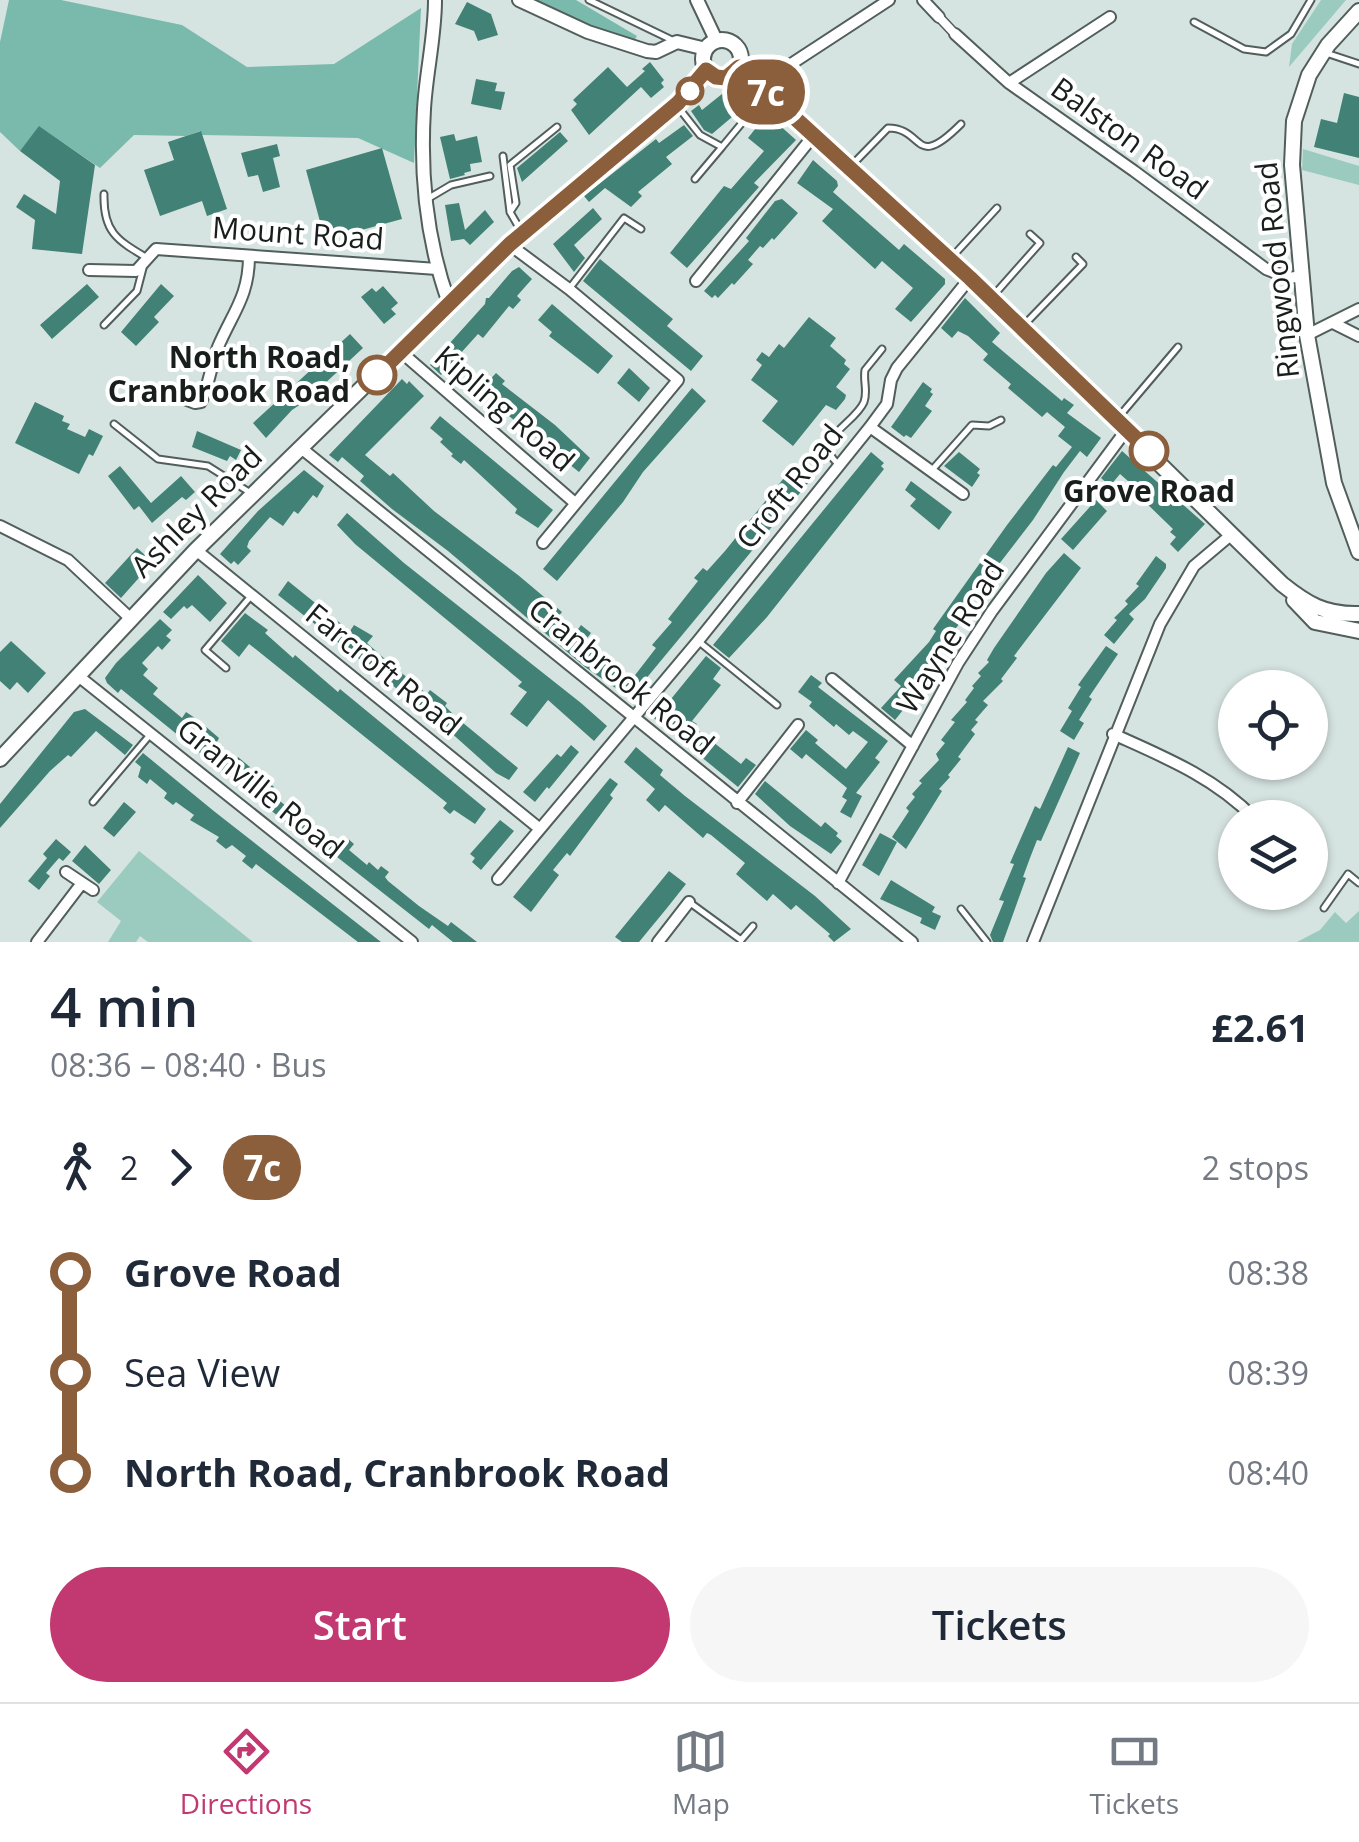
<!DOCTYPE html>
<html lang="en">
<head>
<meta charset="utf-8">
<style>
	body { margin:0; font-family:"Open Sans",sans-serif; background:#f6f6f7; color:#1f2937; height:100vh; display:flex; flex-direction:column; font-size:38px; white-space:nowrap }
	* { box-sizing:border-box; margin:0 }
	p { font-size:32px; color:#747a83 }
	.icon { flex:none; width:55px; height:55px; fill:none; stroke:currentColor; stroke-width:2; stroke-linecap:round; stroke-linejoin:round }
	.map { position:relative; height:942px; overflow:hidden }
	.sheet { display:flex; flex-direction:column; background:#fff; flex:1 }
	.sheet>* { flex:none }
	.badge { padding:0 20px; border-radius:32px; font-size:35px; line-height:65px }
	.fabs { position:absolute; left:1218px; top:670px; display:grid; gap:20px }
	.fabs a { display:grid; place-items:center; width:110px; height:110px; border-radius:50%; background:#fff; box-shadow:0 2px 8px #0004; font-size:50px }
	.map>.badge { position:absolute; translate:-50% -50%; box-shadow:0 0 0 5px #fff }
	.legs { display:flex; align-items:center; gap:15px; height:110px; padding:0 50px; font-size:32px }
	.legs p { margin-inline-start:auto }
	.headline { display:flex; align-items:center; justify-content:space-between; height:170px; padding:0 50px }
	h1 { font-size:55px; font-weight:600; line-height:75px }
	.cta { display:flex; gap:20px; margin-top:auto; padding:20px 50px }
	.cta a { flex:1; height:115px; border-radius:60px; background:#c23871; color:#fff; font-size:40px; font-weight:600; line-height:115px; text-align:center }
	.cta a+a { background:#f6f6f7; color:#1f2937 }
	ul { padding:0 50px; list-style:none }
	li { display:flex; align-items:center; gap:35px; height:100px; font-size:38px }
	li i { display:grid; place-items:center; width:15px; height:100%; margin:0 12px; background:currentColor }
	li i::after { content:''; width:25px; height:25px; margin:-12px; border:8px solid; border-radius:50%; background:#fff }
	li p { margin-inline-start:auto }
	li:first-child i { background:linear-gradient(#0000 50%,currentColor 0) }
	li:last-child i { background:linear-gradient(currentColor 50%,#0000 0) }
	.tab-bar { display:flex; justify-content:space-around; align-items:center; height:140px; border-top:2px solid #e0e1e3; background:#fff; font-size:28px; color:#747a83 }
	.tab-bar a { display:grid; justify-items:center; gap:5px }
	.tab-bar .active { color:#c23871 }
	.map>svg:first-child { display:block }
	.green { fill:#9bcabf }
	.forest { fill:#7abaac }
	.building { fill:#428175 }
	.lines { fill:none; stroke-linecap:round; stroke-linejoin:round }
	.service-casing { stroke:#515e5b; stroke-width:9 }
	.pedestrian-casing { stroke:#515e5b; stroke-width:11 }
	.minor-casing { stroke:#515e5b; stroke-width:14 }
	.tertiary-casing { stroke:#515e5b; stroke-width:16 }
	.secondary-casing { stroke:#515e5b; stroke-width:18 }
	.service { stroke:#fff; stroke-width:5 }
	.pedestrian { stroke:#fff; stroke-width:8 }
	.minor { stroke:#fff; stroke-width:10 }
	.tertiary { stroke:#fff; stroke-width:12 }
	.secondary { stroke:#fff; stroke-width:14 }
	.line-1-casing { stroke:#fff; stroke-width:22 }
	.line-1 { stroke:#8b5e3c; stroke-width:15 }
	.stop-1-dot { fill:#fff; stroke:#8b5e3c; stroke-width:5 }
	.labels { text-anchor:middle; stroke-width:8; stroke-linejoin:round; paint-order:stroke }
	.street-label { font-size:30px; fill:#181e1c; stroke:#fff }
	.stop-label { font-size:30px; font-weight:bold; fill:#181e1c; stroke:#fff; text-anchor:end }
</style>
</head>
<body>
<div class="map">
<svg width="1359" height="942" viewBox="0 0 1359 942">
	<rect width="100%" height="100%" fill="#d6e4e1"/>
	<path class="green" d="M1321 0H1346L1289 67 1292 44Z
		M1303 149 1359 166V185L1302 170Z
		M139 851 253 942H148L140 936 136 942H108L121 921 97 902Z
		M1359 911V942H1297L1320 930 1335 912 1346 923Z"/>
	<path class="forest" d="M9 0H61L182 25 247 67 334 64 421 8 414 163 358 138 202 135 200 131 186 136 134 135 100 168 40 127 20 151 0 132V42Z
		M519 0H576L637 36 631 46Z"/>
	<path class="building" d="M467 2 491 14 498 35 478 41 474 31 455 24Z
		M650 62 664 80 661 83 664 87 651 98 641 87 589 135 571 110 577 104 573 100 608 67 627 87 645 71 642 69Z
		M476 79 497 83 495 91 505 92 501 110 471 104Z
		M723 86H733V92L745 106 712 134 704 130 691 111 699 105 702 110 722 94Z
		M1344 93 1359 97V158L1314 147 1321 119 1337 123Z
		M767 114 796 140 754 183 759 187 687 268 670 253 724 186 731 189 764 151 748 138Z
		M684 125 693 136 666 157 672 164 638 192 642 196 631 207 605 188 589 202 584 196 656 139 659 143Z
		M39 126 95 165 82 254 32 249 35 220 16 207 24 194 56 214 60 181 20 151Z
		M201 131 227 209 207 216 202 201 160 216 144 170 174 160 168 142Z
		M560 132 568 141 522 182 517 168Z
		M454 134 456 141 477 136 482 162 470 164 471 171 464 173 465 175 450 179 440 137Z
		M277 144 280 156 273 158 280 187 263 192 258 175 248 177 241 153Z
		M382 148 402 219 325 240 306 170Z
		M813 160 837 181 838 186 833 192 899 250 904 244 945 279V284L911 322 895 309 913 288 882 261 875 269 822 221 833 209 797 183Z
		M782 199 798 213 774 240 772 238 763 248 760 246 748 260 753 264 734 285 732 283 718 298 715 295 712 298 704 291 749 241 746 238 775 201Z
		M459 203 465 230 485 210 494 222 470 245 464 239 451 241 445 205Z
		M593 208 602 219 574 245 585 258 574 272 553 244Z
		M600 259 673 319 667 326 703 356 691 371 583 281Z
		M519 267 532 279 517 296 521 300 513 309 509 306 483 338 478 334 441 375 430 365 485 304 486 298H489L512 271Z
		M87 284 99 297 52 339 40 325Z
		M161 284 174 296 154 317 159 322 136 346 121 332Z
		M383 286 398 303 391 309 396 314 384 324 361 297 372 288 376 292Z
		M965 298 1000 333 992 342 1062 401 1064 398 1074 405 1067 413 1101 438 1087 457 1080 451 1064 472 1033 520 986 581 972 600 973 606 936 654 938 656 907 697 911 700 895 720 881 708 901 686 894 680 929 642 936 631 933 629 1007 525 1053 465 1056 467 1072 447 1058 436 1065 427 1047 412 1042 417 1008 388 1011 384 983 360 988 354 968 336 958 331 952 338 941 328Z
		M552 304 613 356 598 374 549 336 552 332 538 320Z
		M809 317 836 338 830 346 846 360 844 364 850 369 836 387 846 395 845 399 836 410 826 405 793 446 762 421 778 401 751 380 762 365 756 360 762 352 769 357 779 344 784 348Z
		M350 334 363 348 307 400 292 410 266 438 253 423Z
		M629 368 650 388 639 402 617 383Z
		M496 373 505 381 502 384 555 425 590 458 579 472 494 404 499 399 484 386Z
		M402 379 407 384 409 381 424 396 365 455 390 476 393 473 434 511 518 575 562 612 558 617 576 632 581 625 591 633 585 641 632 679 656 648 652 645 672 622 668 619 698 581 694 578 703 568 707 571 725 551 792 468 809 482 630 698 585 667 448 551 392 509 360 481 364 476 342 457 338 462 329 455Z
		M923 382 932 389 930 392 933 394 925 406 932 411 911 438 906 435 904 437 891 427Z
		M692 388 706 401 643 472 623 502 557 581 543 569Z
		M35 402 64 416 62 421 70 424 67 429 85 437 89 429 103 436 93 456 89 454 79 474 15 443Z
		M440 416 553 510 538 528 515 513 517 509 464 460 461 464 451 456 453 454 440 442 443 439 430 428Z
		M197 431 241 450 236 460 230 456 227 461 192 447Z
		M1122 451 1205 524 1178 552 1170 544 1176 537 1170 532 1173 529 1143 500 1146 497 1120 474 1110 486 1101 478Z
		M871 452 884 463 881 466 884 469 767 617 729 658 713 645Z
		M959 452 980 469 977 473 980 475 972 487 944 466Z
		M120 466 151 503 181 476 195 492 186 500 182 497 152 523 139 506 134 510 108 476Z
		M304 470 324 486 317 498 313 495 298 514 294 511 283 526 270 517 249 541 247 547 251 551 238 565 234 561 231 564 220 554 258 511Z
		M911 481 952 512 939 530 910 506 916 499 905 490Z
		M1096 500 1107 511 1073 550 1061 539Z
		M347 513 404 563 581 703 607 726 594 741 548 700 527 727 510 714 527 692 518 686 522 682 355 544 337 525Z
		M137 548 153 562 121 598 105 583Z
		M1064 553 1081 568 1014 656 1017 658 1001 679 1003 681 983 701 988 705 975 720 978 722 971 730 975 734 958 757 961 759 948 775 950 777 939 789 942 791 906 849 892 837 909 811 906 808 915 797 912 794 922 783 919 781 939 760 936 754 945 743 941 740 955 722 951 720 967 702 965 700 974 688 972 686 981 676 978 673 989 662 987 660 994 648 1046 573Z
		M1156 556 1166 564V568L1145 599 1129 614 1134 619 1114 644 1104 635 1117 620 1114 618 1128 604 1125 601 1139 586 1136 584Z
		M198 575 227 603 210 622 192 605 187 609 184 606 171 619 163 612Z
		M288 581 350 631 354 625 373 636 367 643 386 660 427 694 430 690 447 703 445 706 457 718 518 768 509 780 496 773 439 722 278 595Z
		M245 613 268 630 265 633 293 658 295 655 338 692 340 689 486 809 475 824 454 810 450 814 443 808 447 803 253 647 249 644 239 657 221 641Z
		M160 619 172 630 166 636 171 640 162 650 158 646 142 663 148 669 143 675 158 688 153 694 182 718 186 712 198 720 219 738 217 742 223 746 221 748 235 761 238 757 250 767 246 772 261 784 265 779 274 787 270 793 286 806 290 801 299 808 297 812 339 846 346 837 354 844 349 850 367 865 369 862 378 870 381 866 389 872 385 877 388 881 419 906 448 926 451 922 477 942H453L432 925 429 929 323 846 320 849 289 825 121 689 118 693 107 683 105 678 116 663Z
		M11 641 46 673 28 693 17 682 10 690 0 681V652Z
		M1106 646 1118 654 1089 697 1092 699 1079 720 1084 723 1074 740 1060 731 1072 711 1068 708 1081 687 1078 685Z
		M706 656 721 668 713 679 721 685 692 721 697 724 694 727 741 764 746 758 756 765 738 787 650 715 667 696 671 699Z
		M811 675 822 683 818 687 888 741 875 758 880 762 856 793 862 796 851 818 840 812 847 800 842 797 847 788 806 754 802 759 790 749 806 730 818 740 815 743 846 769 868 742 853 731 849 735 836 724 834 727 809 706 812 702 798 692Z
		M85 709 133 745 125 755 96 731 71 757 68 755 50 771 0 828V804L74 712Z
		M571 745 579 752 549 789 547 787 535 802 523 792 557 754 561 757Z
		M636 747 663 770 660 775 685 796 815 896 851 929 834 942 828 936 830 934 796 905 791 910 773 894 767 901 736 874 745 863 711 835 707 833 703 838 665 805 659 812 646 800 655 789 624 762Z
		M1068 747 1080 753 1041 841 1037 840 1030 858 1023 877 1026 878 1003 942H993L990 935 1004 901 999 900 1014 864 1010 863 1035 806 1040 809Z
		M143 753 215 812 381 942H358L256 864 252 869 242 861 246 856 232 845 226 849 216 841 219 837 190 820 194 815 176 802 173 805 164 798 167 793 150 779 147 784 138 777 141 767 135 762Z
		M610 778 618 784 610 795 613 798 570 856 567 853 553 870 559 875 531 912 513 897Z
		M765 781 821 827 825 822 838 833 836 836 842 841 831 854 790 826 755 794Z
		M124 802 136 812 114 837 103 828Z
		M500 820 514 831 481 870 472 862 475 858 470 854Z
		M880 833 897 842 879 876 862 865Z
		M56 839 71 852 63 861 59 858 46 873 50 876 39 890 28 881 47 858 43 854Z
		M85 845 111 870 99 884 72 861Z
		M669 871 686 884 667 908 639 942H622L615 937Z
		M891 880 935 907 932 912 941 916 935 930 920 923 922 918 880 899Z"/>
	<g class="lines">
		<g class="service-casing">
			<path id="service" d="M589 0 674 41
				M1194 22 1244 49 1266 52 1291 34 1311 0
				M1326 53 1359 64
				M678 107 700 135 722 147 765 95
				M503 156 510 212 521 231
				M850 167 888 128C925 128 913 172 961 124
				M695 179 722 147
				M104 194C103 232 117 240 147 258
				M429 198 451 185 490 176
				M510 212 516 203 510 165 557 127
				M952 257 997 208
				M569 289 624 218 641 229
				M993 296 1040 243 1030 234
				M104 325 137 291 143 268
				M1023 326 1083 264 1076 257
				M1117 419 1178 347
				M114 424 158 459 208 466 249 492
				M838 464C810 439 855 424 864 402 868 391 863 381 865 370L882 349
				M932 470 972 425 989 426 1001 420
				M698 641 777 705
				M226 668 205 650 251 596
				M93 802 149 736
				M689 902 741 940 753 926
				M1324 908 1348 874 1359 883
				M961 909 987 942"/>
		</g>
		<g class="pedestrian-casing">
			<path id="pedestrian" d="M939 17 955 34"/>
		</g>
		<g class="minor-casing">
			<path id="minor" d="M923 0 939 17
				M955 34 1009 83 1134 171 1266 269 1288 278 1303 276
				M1009 83 1110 17
				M759 85 889 0
				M510 245 569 289 678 380 543 543
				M89 270 136 271 156 249 437 269
				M696 281 814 135
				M1333 323 1359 336
				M1307 335 1359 309
				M401 352 575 503
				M161 390 195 403 201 402C209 385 211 365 218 347 233 312 249 296 249 256
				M870 427 963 494
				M301 448 912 942
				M0 526 68 560 130 618
				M196 550 540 829
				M77 675 412 942
				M832 679 913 746
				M1113 734C1164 757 1214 777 1254 818
				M737 803 798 725
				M66 872 93 890
				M498 879 698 641 870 427 887 404 891 380 897 368 970 278
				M838 883 958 663 992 611 1127 429
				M37 942 82 883
				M658 942 689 902
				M1033 942 1160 624 1194 566 1232 534"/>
		</g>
		<g class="tertiary-casing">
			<path id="tertiary" d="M435 0C435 37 426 73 424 109 420 174 427 242 449 303
				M519 0 588 32 647 51 656 52 677 42 706 49
				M697 0 716 40"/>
		</g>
		<g class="secondary-casing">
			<path id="secondary" d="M1359 11 1328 45 1309 75 1294 121 1292 165 1307 335 1334 483 1359 552
				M703 59a19 19 0 1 1 38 0a19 19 0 1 1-38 0Z
				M739 67 970 278 1282 584C1307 604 1325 615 1359 614
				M1294 600 1315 622 1359 631
				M0 759 196 550 449 303 522 234 684 98 707 70"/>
		</g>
		<use href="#service" class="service"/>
		<use href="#pedestrian" class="pedestrian"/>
		<use href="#minor" class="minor"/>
		<use href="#tertiary" class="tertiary"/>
		<use href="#secondary" class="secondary"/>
	</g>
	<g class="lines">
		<g class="line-1-casing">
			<path id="line-1" d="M377 375 510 244 678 103 706 70 716 77 726 78 739 67 970 278 1149 451"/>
		</g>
		<use href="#line-1" class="line-1"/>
	</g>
	<g class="stop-1-dot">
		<circle cx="690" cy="91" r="12"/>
		<circle cx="377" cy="375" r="18"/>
		<circle cx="1149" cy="451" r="18"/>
	</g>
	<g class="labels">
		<g class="street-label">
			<text transform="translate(1129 139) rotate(36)" y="10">Balston Road</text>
			<text transform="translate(298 234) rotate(4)" y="10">Mount Road</text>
			<text transform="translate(1278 270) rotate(-96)" y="10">Ringwood Road</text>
			<text transform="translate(504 409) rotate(41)" y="10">Kipling Road</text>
			<text transform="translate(790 487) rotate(-51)" y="10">Croft Road</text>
			<text transform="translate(197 512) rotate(-45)" y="10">Ashley Road</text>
			<text transform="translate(951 637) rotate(-58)" y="10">Wayne Road</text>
			<text transform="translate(383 670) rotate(39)" y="10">Farcroft Road</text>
			<text transform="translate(621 677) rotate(39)" y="10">Cranbrook Road</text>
			<text transform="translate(260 789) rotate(39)" y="10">Granville Road</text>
		</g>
		<g class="stop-label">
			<text x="350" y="368">North Road,<tspan x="350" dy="34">Cranbrook Road</tspan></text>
			<text x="1149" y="502" text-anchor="middle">Grove Road</text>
		</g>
	</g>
</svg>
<div class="fabs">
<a><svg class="icon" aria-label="locate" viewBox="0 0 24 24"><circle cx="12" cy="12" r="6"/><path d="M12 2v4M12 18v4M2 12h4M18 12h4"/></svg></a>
<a><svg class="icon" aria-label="layers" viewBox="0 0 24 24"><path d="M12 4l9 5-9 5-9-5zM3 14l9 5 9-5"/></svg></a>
</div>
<b class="badge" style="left:766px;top:92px;background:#8b5e3c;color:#fff">7c</b>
</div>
<section class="sheet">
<div class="headline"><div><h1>4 min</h1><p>08:36 – 08:40 · Bus</p></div><b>£2.61</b></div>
<div class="legs"><svg class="icon" aria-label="walk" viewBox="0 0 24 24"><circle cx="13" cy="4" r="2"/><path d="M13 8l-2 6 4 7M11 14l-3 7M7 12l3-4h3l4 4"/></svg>2<svg class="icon" aria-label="forward" viewBox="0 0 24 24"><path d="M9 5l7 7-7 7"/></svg><b class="badge" style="background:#8b5e3c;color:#fff">7c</b><p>2 stops</p></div>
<ul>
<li><i style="color:#8b5e3c"></i><b>Grove Road</b><p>08:38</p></li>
<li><i style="color:#8b5e3c"></i><span>Sea View</span><p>08:39</p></li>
<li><i style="color:#8b5e3c"></i><b>North Road, Cranbrook Road</b><p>08:40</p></li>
</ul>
<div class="cta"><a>Start</a><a>Tickets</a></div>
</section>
<nav class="tab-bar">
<a class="active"><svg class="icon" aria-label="directions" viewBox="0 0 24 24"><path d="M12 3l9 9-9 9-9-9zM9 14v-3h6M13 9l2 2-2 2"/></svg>Directions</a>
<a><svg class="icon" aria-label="map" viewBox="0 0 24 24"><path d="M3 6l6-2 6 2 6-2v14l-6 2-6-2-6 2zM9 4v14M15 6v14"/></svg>Map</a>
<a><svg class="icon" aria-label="tickets" viewBox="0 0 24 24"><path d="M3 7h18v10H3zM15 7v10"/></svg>Tickets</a>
</nav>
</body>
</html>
